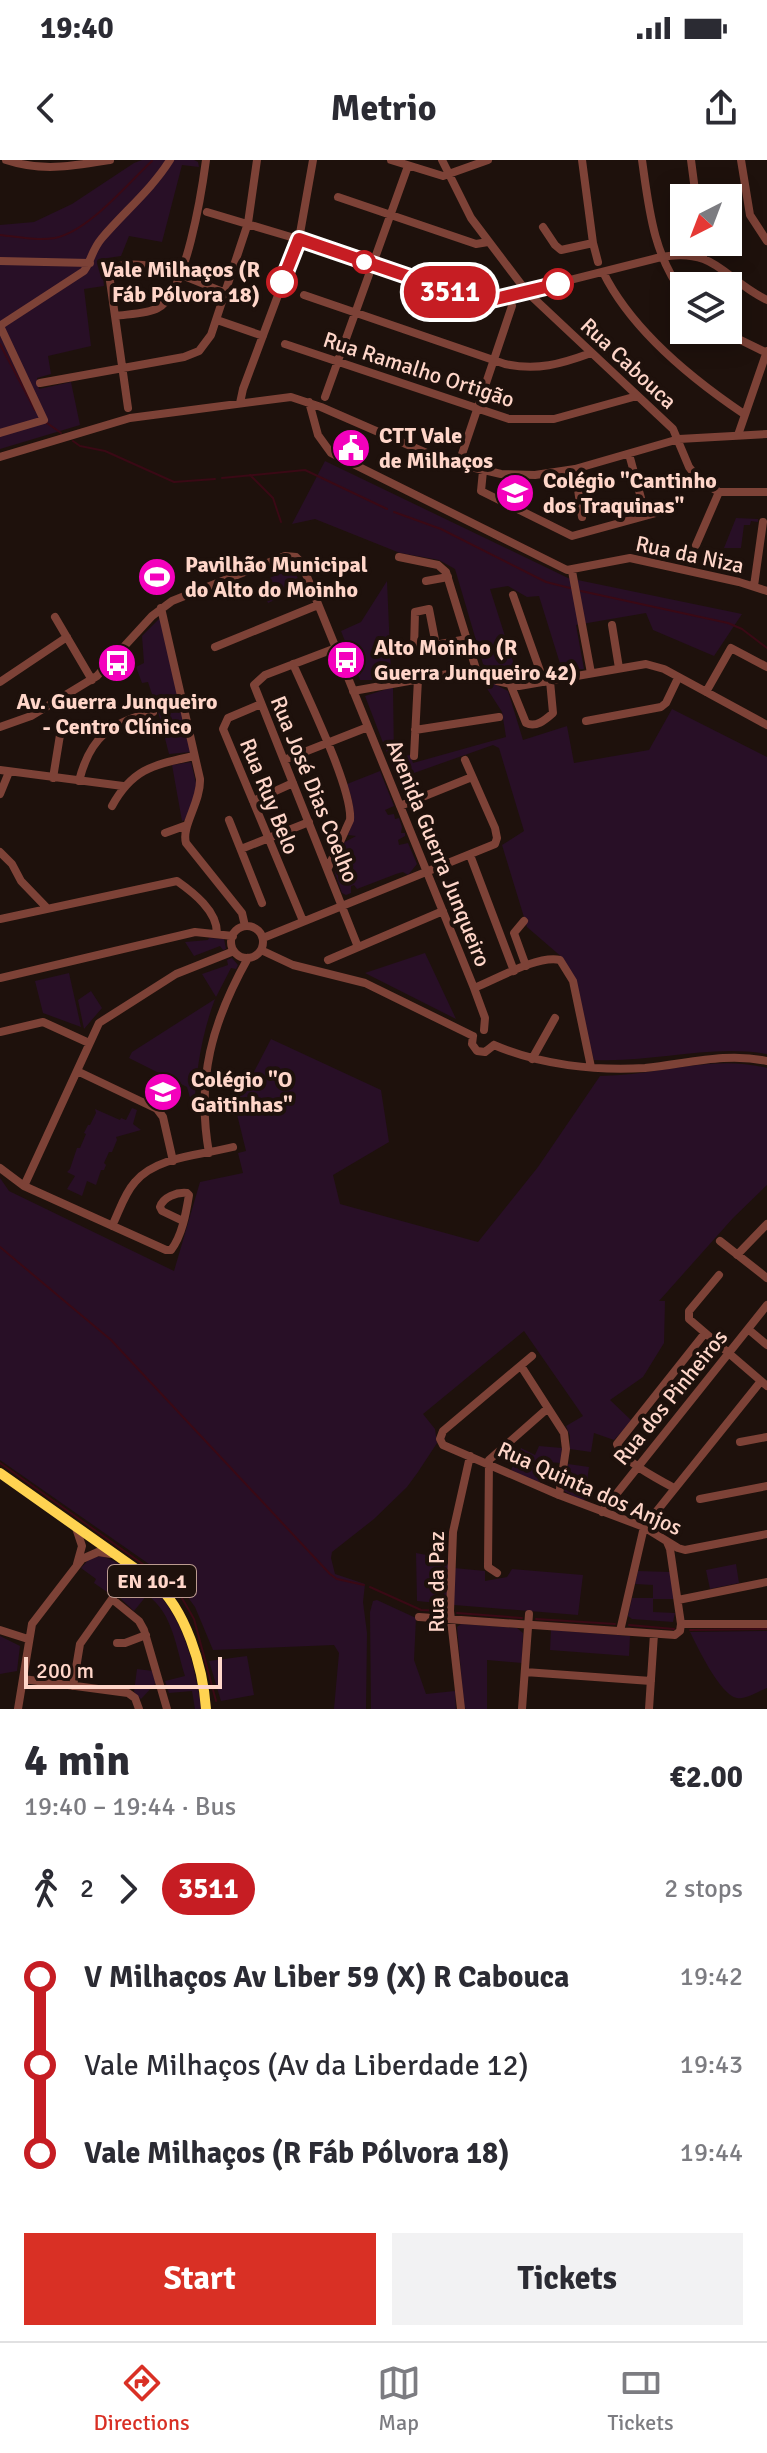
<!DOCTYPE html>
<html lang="en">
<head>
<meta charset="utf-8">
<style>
	body { margin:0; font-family:Signika,sans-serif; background:#f2f2f3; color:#2b2b33; height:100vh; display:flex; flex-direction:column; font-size:30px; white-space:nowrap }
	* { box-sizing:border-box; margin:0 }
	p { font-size:26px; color:#7c7c81 }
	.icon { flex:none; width:44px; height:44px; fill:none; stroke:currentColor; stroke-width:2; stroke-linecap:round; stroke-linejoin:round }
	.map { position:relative; height:1549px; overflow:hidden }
	.drawer { display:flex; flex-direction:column; background:#fff; flex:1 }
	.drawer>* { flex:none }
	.badge { padding:0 16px; border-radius:26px; font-size:28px; line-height:52px }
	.needle { width:52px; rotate:222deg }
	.buttons { position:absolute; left:670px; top:24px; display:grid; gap:16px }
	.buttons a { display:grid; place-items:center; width:72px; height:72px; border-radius:0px; background:#fff; box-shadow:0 4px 20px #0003; font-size:40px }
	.scale { position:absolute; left:24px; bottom:20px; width:198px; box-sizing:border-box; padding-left:8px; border:4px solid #ffd6c9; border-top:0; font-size:22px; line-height:28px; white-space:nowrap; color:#ffd6c9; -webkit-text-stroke:6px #1e110c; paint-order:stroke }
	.map>.badge { position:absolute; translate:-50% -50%; box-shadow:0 0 0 4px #fff }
	.legs { display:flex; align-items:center; gap:12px; height:88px; padding:0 24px; font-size:26px }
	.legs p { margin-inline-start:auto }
	.summary { display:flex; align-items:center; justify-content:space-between; height:136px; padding:0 24px }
	h1 { font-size:44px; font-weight:700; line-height:60px }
	.cta { display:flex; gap:16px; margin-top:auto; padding:16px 24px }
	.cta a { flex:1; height:92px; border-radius:0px; background:#d93025; color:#fff; font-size:32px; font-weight:700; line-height:92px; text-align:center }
	.cta a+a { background:#f2f2f3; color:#2b2b33 }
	ul { padding:0 24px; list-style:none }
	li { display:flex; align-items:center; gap:28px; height:88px; font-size:30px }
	li i { display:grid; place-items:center; width:12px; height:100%; margin:0 10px; background:currentColor }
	li i::after { content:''; width:20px; height:20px; margin:-10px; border:6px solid; border-radius:50%; background:#fff }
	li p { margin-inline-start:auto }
	li:first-child i { background:linear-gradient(#0000 50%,currentColor 0) }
	li:last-child i { background:linear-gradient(currentColor 50%,#0000 0) }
	.status { display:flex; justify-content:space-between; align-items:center; height:56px; padding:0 40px; background:#fff; direction:ltr }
	.status svg { height:22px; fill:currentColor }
	header { display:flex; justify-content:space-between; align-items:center; height:104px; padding:0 24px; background:#fff; font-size:36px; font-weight:700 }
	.tabs { display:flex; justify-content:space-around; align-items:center; height:112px; border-top:2px solid #e1e1e2; background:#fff; font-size:22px; color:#7c7c81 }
	.tabs a { display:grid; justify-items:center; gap:4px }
	.tabs .on { color:#d93025 }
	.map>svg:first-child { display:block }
	.green { fill:#280f26 }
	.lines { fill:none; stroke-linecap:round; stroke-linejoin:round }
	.stream { stroke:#3a0915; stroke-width:2 }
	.minor { stroke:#7d4237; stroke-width:8 }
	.major { stroke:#ffd351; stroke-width:10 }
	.line-1-casing { stroke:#fff; stroke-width:18 }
	.line-1 { stroke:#c61d23; stroke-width:12 }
	.stop-1-dot { fill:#fff; stroke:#c61d23; stroke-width:4 }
	.labels { text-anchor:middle; stroke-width:8; stroke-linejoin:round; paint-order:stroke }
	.shield { fill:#1e110c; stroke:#bc9b90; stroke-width:2 }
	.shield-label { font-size:20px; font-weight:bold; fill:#ffd6c9 }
	.stop-label { font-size:22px; font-weight:bold; fill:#ffd6c9; stroke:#1e110c; text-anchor:end }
	.street-label { font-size:22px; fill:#ffd6c9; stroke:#1e110c }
	.poi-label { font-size:22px; font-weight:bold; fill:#ffd6c9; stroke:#1e110c; text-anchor:start }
</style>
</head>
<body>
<div class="status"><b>19:40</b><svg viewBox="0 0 49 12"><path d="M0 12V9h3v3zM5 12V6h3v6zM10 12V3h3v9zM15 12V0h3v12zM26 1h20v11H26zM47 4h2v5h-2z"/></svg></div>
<header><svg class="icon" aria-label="back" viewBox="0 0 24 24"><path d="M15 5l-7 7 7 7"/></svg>Metrio<svg class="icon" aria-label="share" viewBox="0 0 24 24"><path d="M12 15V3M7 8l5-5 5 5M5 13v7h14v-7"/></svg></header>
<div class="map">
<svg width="767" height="1549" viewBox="0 0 767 1549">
	<rect width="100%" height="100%" fill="#1e110c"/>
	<path class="green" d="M142 0H194L198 2 199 7 182 5 162 82 129 76 121 96 101 99 104 126 84 129 91 186 48 196 51 214 37 218 39 229 71 222 80 265 0 289V65L34 62 72 44 134 3Z
		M325 301 568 418 742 454 714 496 653 470 646 453 576 465 584 509 562 510 539 436 527 437 508 426 490 429 518 517 497 513 483 504 455 409 439 400 400 393 315 359 292 364Z
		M736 358 758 359V362L751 361 750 365H744L741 388H724Z
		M291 409 295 412 302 428 268 443 260 422Z
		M387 421 391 514 372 520H360L341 471 361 462Z
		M163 455 191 592 169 594 159 555 148 522 142 523 136 507 144 503 142 476Z
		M479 516 508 531 523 580 567 566 574 603 649 590 672 549 767 597V894C709 884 653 903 594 900L564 799 527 767 502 685 524 671 499 588 493 585 397 619 365 536 393 527 394 598 410 595 413 603 506 577 502 552Z
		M191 602 198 631 185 660 182 661 172 605Z
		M380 611 394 646 385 650 388 655 394 654 395 659 399 658 402 667 401 673H405V676L398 680 399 685 408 683 417 704 408 715 403 712 396 714 357 729 354 725 351 726V733L346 735 342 733 335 713 343 683 356 676 348 675C356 657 354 643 347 624Z
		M209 778 224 779 226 789 223 790 220 786 194 796 185 782 208 780Z
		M425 793 456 859 365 813Z
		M232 798 238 805 236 809 231 808 216 837 202 814 228 805 227 800Z
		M69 813 81 867 43 853 35 821Z
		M91 831 102 848 84 869 78 840Z
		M215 839C201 876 196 912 194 952L187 927 129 898 132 892Z
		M271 879 381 930 389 982 333 1015 340 1044 478 1082 538 1007 600 916C656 916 711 894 767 908V1025L733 1058 659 1141H665L664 1183 643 1217 610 1240 632 1261 614 1280 594 1273 591 1292 570 1289V1276L566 1266 583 1256 524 1171 423 1254 435 1269 437 1283 418 1312 407 1327 374 1359 332 1392 331 1398 335 1414 365 1424 363 1442 367 1473 366 1549H334L339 1493 334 1485 213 1490 195 1447 179 1425 0 1300V1018L9 1031 174 1111 200 1022 243 1013 238 993 246 991 233 938 242 935Z
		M132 948 137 950 133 964 141 970 116 977 117 980 112 992H109L104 1003 106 1005 104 1010H101L96 1025 87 1021 82 1036 67 1029 75 1016 67 1012 70 1009 77 988H80L86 974 84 973 88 965H90L96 953 95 949 120 960 121 958 126 960Z
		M539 1286 562 1288 560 1303 549 1302 540 1323 511 1310 521 1288 535 1295Z
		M568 1304 589 1307 584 1342 564 1331Z
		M416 1393 448 1399V1444L417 1441Z
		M102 1396C174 1424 190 1479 202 1549H195L192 1531 169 1533 165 1521 185 1516C176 1488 173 1453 147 1435L134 1451 120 1438 122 1425H118L110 1434 94 1423 96 1419 81 1408 90 1398Z
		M736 1404 739 1423 710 1429 706 1410Z
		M454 1408 485 1411V1421L507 1417 512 1409 583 1415 578 1455 454 1445Z
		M638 1411 670 1412 674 1439H653V1452L675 1453 673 1462 632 1459 628 1456 632 1438H653V1425L635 1424Z
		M377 1440 416 1458 414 1500 426 1534 455 1531 456 1549H371L370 1452 373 1441Z
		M461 1464 517 1468 523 1473 522 1503 487 1500V1549H466L464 1546 457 1467Z
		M551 1470 630 1476 629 1496 550 1490Z
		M767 1471V1528C759 1531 745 1540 737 1538 720 1535 697 1486 690 1472Z
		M0 1476 20 1486 17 1511 0 1514Z
		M247 1496 254 1535 221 1541 209 1501Z
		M137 1509 153 1511 156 1523 141 1539 134 1532Z"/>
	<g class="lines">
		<path class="stream" d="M0 75C19 77 37 81 55 78 89 71 127 24 152 1
			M0 184 35 250
			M47 263 61 273
			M73 281 80 286 105 291 174 322 215 319
			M250 315 273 338 281 362
			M222 318 305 310 387 349
			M394 352 441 369 546 422 570 428
			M581 431 728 463 742 469 767 488
			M0 1087 111 1180 330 1414 337 1419 364 1425
			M0 1303 154 1412 179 1433 194 1459 216 1541
			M370 1427 421 1450 443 1451
			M457 1453 522 1458
			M536 1459 615 1464
			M629 1465 674 1469
			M690 1470 767 1469"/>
		<path class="minor" d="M6 0C42 12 73 6 110 0
			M391 0 443 16 488 0
			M442 0 471 58 527 132 673 269 689 307 699 320 719 332H767
			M582 0 593 83 598 102
			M642 0C649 49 653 94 684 135
			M691 0 696 38
			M741 0 750 55 767 81
			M338 37 476 84 488 82
			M207 52 291 77
			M543 67 555 85 561 90 593 83
			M299 79 483 142 661 97C717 87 723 119 767 140
			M703 98 704 82
			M0 101 90 103
			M603 112C631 169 692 219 744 254
			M304 135 505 204C537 211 561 204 591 193
			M115 156C128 154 147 154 158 148 186 134 202 30 206 0
			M217 160 263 176
			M1 165 84 111C92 100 91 91 102 78 124 52 152 29 170 0
			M0 166 44 260 0 273
			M720 170 767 193
			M285 184 509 259H554L637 236
			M40 223 184 197 199 191 211 175 248 63 257 0
			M325 237 408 6
			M309 242 318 275 331 293 567 410 630 398 739 422 767 431
			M240 243 243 229 299 79 313 0
			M128 248 110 121 112 108C148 95 193 121 226 133
			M738 275 767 191
			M629 294 641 338
			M0 297 130 258 291 237 321 247 445 301 501 314 535 315 575 309 679 279 767 274
			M458 306 512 146
			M575 309 582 357
			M483 311 481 331 572 376 656 353
			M696 385 719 332
			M399 397 438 405 446 412 476 509
			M572 411 591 513
			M426 421 448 417
			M754 426 763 362
			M513 435 544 522
			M161 448 200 619C201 642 181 666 186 683L242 753 245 766
			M55 457 92 520
			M612 465 619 508
			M436 485 429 449 415 452 414 489 467 479
			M215 487 318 445
			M336 488 265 515 254 525 358 787
			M293 504C307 536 353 630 350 660L328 708
			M0 522 67 477
			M511 526 526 563C536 568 545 560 553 553L550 521
			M353 531 476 509 497 521 519 526 646 504 664 509 767 565
			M706 532 731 488 767 507
			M261 544 228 558 223 569 303 761
			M586 561 661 547 666 543 678 518
			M0 567 31 556 97 516 152 456 172 441 285 396 296 397 301 402 474 828 485 858 484 870
			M415 570 499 557
			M414 596 418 519
			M284 600 368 567
			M0 610 123 626
			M53 618 60 575
			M79 621C90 577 110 563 153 552
			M0 634 9 612
			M253 641 293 623
			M112 646C133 608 154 605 194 596
			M400 646 472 617
			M229 660 262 743
			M165 673 187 665
			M241 689 309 662
			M0 692 12 704 21 721 47 748
			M470 695 514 811
			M0 759 177 721C194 733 217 751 217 773
			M524 761 514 773 526 806
			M231 782a16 16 0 1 1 32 0a16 16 0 1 1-32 0Z
			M263 778 495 684 497 678 495 668 465 600
			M261 790 293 805 365 823 473 876
			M328 800 443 751
			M0 818 195 772 233 776
			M474 828C497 819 537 795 560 800L573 821 591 907
			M0 872 43 862 89 883
			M473 876 472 884 477 891 485 892 494 885
			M494 885C540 905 595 911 645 908 687 904 725 892 767 901
			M532 899 555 858
			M77 911 157 949 163 957 173 1001
			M209 993C196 919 212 862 248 798
			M0 1008 24 1026 166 1090H171C182 1076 186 1053 189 1035L187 1033C177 1032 163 1037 160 1047L162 1051 183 1061
			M24 1026 99 863 176 814 234 791
			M112 1066C119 1052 124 1034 135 1022 156 996 203 995 233 987
			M720 1081 767 1118
			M737 1095 767 1064
			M719 1115 689 1151V1159L767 1226
			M748 1169 767 1185
			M532 1196 443 1271 440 1279 443 1285 559 1335 644 1367 678 1388 685 1390 767 1374
			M521 1206 564 1273 566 1289 559 1335
			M740 1282 767 1277
			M674 1328C657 1318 624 1303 617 1284L705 1173
			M700 1339 767 1326
			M602 1352 767 1145
			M76 1368 82 1386 77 1404
			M497 1413 488 1407 489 1300 548 1248
			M112 1439 139 1461 144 1470 167 1549
			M678 1440 767 1422
			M419 1457 675 1475 680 1471 681 1464 670 1389 667 1382
			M681 1464H767
			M0 1470 28 1479
			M620 1471 644 1367 761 1221
			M117 1483H125L146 1475
			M525 1512 651 1521
			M23 1519 128 1533 135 1538 139 1549
			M73 1526 80 1484 119 1429
			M18 1549 32 1464 82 1399 98 1392 111 1394
			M461 1549 450 1451 453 1372 470 1296
			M522 1549 529 1454
			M649 1549 654 1474"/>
		<path class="major" d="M0 1313 153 1421C186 1449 203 1507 206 1549"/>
	</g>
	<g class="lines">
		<g class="line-1-casing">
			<path id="line-1" d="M282 122 299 79 483 142 558 124"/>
		</g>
		<use href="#line-1" class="line-1"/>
	</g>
	<defs>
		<g id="civic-disc" transform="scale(2)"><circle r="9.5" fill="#f401bd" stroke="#1e110c"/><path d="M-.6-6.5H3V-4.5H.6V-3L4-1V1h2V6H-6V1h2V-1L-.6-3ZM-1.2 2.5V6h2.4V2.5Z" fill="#fff"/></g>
		<g id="school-disc" transform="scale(2)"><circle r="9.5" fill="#f401bd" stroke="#1e110c"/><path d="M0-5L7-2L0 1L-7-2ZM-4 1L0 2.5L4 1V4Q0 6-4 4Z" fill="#fff"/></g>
		<g id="stadium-disc" transform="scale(2)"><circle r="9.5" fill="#f401bd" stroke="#1e110c"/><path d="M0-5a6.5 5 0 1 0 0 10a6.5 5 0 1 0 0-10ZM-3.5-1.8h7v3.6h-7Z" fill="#fff"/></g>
		<g id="bus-disc" transform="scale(2)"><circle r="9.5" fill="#f401bd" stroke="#1e110c"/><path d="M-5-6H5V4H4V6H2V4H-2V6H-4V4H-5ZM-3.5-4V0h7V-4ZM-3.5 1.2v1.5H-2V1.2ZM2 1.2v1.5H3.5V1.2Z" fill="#fff"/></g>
	</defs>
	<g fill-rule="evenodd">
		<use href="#civic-disc" x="351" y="288"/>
		<use href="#school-disc" x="515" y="333"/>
		<use href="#stadium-disc" x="157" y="417"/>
		<use href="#bus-disc" x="346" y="500"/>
		<use href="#bus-disc" x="117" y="503"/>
		<use href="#school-disc" x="163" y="932"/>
	</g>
	<g class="stop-1-dot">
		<circle cx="364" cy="102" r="10"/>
		<circle cx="282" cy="122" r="14"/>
		<circle cx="558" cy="124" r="14"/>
	</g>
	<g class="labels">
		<rect class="shield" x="108" y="1405" width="88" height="32" rx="6"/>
		<g class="shield-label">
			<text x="152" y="1428">EN 10-1</text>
		</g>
		<g class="stop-label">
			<text x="260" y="117">Vale Milhaços (R<tspan x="260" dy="25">Fáb Pólvora 18)</tspan></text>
		</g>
		<g class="street-label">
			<text transform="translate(629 203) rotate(43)" y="8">Rua Cabouca</text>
			<text transform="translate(419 209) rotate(18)" y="8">Rua Ramalho Ortigão</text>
			<text transform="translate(690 394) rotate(12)" y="8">Rua da Niza</text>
			<text transform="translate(315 629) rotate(68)" y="8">Rua José Dias Coelho</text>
			<text transform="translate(270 636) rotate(68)" y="8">Rua Ruy Belo</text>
			<text transform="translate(439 693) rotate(68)" y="8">Avenida Guerra Junqueiro</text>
			<text transform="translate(670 1237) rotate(-51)" y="8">Rua dos Pinheiros</text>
			<text transform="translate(590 1328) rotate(24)" y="8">Rua Quinta dos Anjos</text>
			<text transform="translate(436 1422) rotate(-90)" y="8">Rua da Paz</text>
		</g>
		<g class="poi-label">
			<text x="379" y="283">CTT Vale<tspan x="379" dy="25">de Milhaços</tspan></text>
			<text x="543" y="328">Colégio "Cantinho<tspan x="543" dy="25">dos Traquinas"</tspan></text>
			<text x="185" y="412">Pavilhão Municipal<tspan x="185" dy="25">do Alto do Moinho</tspan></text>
			<text x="374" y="495">Alto Moinho (R<tspan x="374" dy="25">Guerra Junqueiro 42)</tspan></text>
			<text x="117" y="549" text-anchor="middle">Av. Guerra Junqueiro<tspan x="117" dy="25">- Centro Clínico</tspan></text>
			<text x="191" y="927">Colégio "O<tspan x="191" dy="25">Gaitinhas"</tspan></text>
		</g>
	</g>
</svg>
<div class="buttons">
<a><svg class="needle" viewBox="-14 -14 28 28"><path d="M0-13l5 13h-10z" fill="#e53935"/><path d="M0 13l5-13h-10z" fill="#7c7c81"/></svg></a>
<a><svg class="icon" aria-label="layers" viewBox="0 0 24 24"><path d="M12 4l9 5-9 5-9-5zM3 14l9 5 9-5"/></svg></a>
</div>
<div class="scale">200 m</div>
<b class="badge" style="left:450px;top:132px;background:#c61d23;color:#fff">3511</b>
</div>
<section class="drawer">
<div class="summary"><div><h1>4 min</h1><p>19:40 – 19:44 · Bus</p></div><b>€2.00</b></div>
<div class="legs"><svg class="icon" aria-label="walk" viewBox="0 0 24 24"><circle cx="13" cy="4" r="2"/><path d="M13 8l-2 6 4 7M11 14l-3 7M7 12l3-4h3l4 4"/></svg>2<svg class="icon" aria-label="forward" viewBox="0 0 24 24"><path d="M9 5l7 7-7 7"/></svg><b class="badge" style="background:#c61d23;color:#fff">3511</b><p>2 stops</p></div>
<ul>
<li><i style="color:#c61d23"></i><b>V Milhaços Av Liber 59 (X) R Cabouca</b><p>19:42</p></li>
<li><i style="color:#c61d23"></i><span>Vale Milhaços (Av da Liberdade 12)</span><p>19:43</p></li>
<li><i style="color:#c61d23"></i><b>Vale Milhaços (R Fáb Pólvora 18)</b><p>19:44</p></li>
</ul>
<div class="cta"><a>Start</a><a>Tickets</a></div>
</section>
<nav class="tabs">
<a class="on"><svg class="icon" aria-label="directions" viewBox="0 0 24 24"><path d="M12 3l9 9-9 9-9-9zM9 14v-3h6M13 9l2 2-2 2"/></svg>Directions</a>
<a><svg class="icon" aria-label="map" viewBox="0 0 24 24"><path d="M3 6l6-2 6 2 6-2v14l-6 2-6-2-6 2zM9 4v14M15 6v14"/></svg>Map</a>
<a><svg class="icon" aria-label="tickets" viewBox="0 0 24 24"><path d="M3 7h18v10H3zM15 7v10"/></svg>Tickets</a>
</nav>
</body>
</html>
